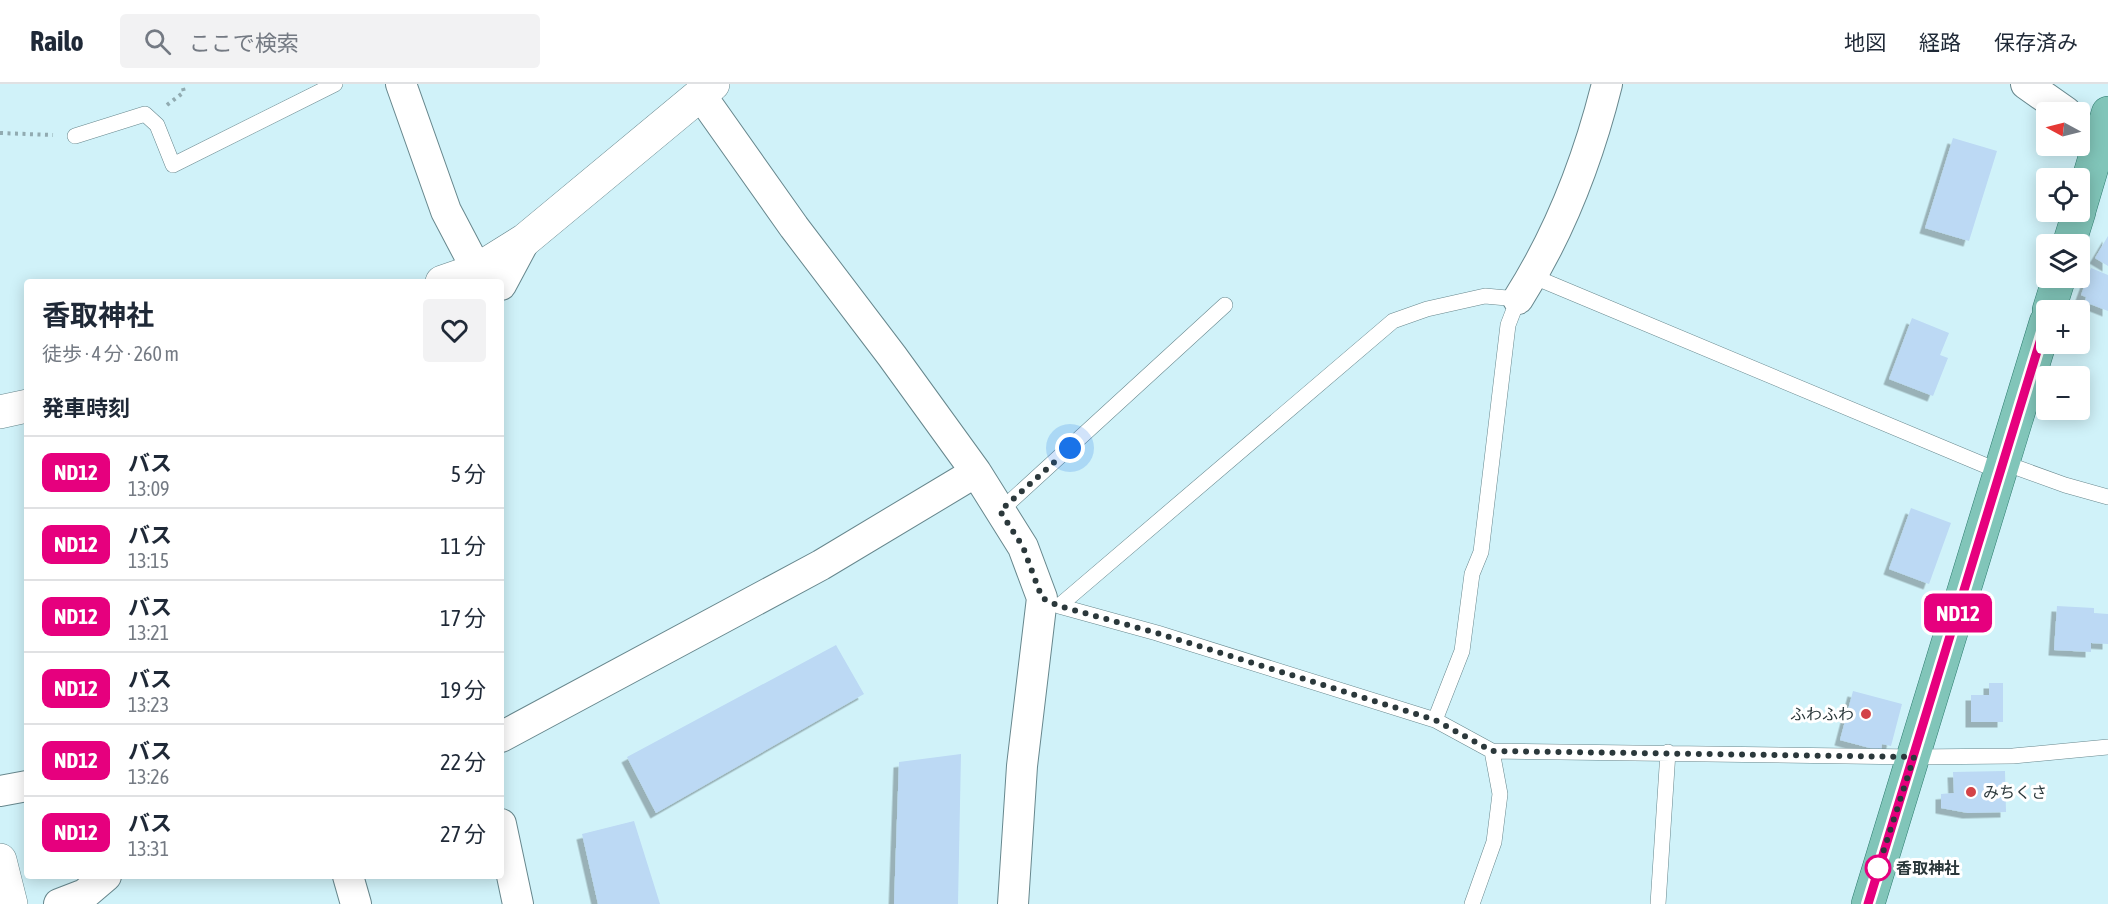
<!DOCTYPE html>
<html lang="ja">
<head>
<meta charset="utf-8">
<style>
	body { margin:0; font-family:"Asap Condensed","Noto Sans JP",sans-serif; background:#f2f2f3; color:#1f2937; height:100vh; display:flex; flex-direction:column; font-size:22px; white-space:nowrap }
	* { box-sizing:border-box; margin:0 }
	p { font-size:20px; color:#747a83 }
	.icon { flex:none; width:33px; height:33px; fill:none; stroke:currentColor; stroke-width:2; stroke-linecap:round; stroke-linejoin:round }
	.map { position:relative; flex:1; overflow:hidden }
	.panel { position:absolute; left:24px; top:195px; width:480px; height:600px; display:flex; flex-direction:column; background:#fff; border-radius:6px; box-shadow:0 3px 15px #0003 }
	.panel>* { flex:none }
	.badge { padding:0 12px; border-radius:9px; font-size:21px; line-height:39px }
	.needle { width:39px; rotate:277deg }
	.tools { position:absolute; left:2036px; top:18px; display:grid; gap:12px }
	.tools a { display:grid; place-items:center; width:54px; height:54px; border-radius:6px; background:#fff; box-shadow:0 3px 15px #0003; font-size:30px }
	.you { position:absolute; width:30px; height:30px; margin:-15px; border:4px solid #fff; border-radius:50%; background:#1a73e8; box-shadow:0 0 0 9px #1a73e833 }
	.map>.badge { position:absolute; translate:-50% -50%; box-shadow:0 0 0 3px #fff }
	h2 { padding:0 18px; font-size:22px; line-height:54px }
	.round { display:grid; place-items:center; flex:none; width:63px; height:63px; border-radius:6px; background:#f2f2f3 }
	.summary { display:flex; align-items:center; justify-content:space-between; height:102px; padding:0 18px }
	h1 { font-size:28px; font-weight:700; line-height:45px }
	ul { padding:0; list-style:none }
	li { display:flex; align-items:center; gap:18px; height:72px; padding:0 18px; border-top:2px solid #e0e1e3 }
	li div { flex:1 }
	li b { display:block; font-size:22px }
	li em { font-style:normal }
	li .badge { min-width:66px; font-weight:700; text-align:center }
	header { display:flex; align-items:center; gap:36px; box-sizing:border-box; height:84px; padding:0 30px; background:#fff; border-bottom:2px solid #e0e1e3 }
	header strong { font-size:28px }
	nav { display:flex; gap:33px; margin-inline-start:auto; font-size:21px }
	.search { width:420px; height:54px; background:#f2f2f3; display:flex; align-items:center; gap:15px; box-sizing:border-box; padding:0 21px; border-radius:6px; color:#747a83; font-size:22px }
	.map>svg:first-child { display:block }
	.building { fill:#bcd9f4; filter:url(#shadow) }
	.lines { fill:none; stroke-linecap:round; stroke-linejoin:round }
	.lane-casing { stroke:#67878d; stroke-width:16 }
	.street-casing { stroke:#67878d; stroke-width:32 }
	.secondary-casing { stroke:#67878d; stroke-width:34 }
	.primary-casing { stroke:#2c7b6e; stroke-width:34 }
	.path { stroke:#91abb1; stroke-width:4; stroke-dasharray:3 4.5; stroke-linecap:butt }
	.lane { stroke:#fff; stroke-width:15 }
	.street { stroke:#fff; stroke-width:30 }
	.secondary { stroke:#fff; stroke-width:33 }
	.primary { stroke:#81c5b9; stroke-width:33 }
	.line-casing { stroke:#fff; stroke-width:14 }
	.line { stroke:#e6007e; stroke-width:9 }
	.walk { stroke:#2b383b; stroke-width:6; stroke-dasharray:0 10.8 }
	.poi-dot { fill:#d34347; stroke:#fff; stroke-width:2 }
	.stop-dot { fill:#fff; stroke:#e6007e; stroke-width:3 }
	.labels { text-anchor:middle; stroke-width:6; stroke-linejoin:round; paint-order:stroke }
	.poi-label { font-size:16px; fill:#2b383b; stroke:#fff; text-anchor:end }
	.stop-label { font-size:16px; font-weight:bold; fill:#2b383b; stroke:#fff; text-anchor:start }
</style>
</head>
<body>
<header>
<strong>Railo</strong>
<div class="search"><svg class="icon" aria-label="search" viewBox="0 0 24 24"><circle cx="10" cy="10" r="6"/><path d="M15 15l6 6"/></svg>ここで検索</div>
<nav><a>地図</a><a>経路</a><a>保存済み</a></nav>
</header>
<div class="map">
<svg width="2108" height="820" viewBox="0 0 2108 820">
	<defs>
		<filter id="shadow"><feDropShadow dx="-5.5" dy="5.5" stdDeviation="0" flood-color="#0004"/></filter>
	</defs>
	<rect width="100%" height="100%" fill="#d0f2f9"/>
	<path class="building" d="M1953 54 1997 67 1969 157 1925 144Z
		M2108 152V182L2095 174Z
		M2091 184 2108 191V227L2085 218 2086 213 2081 211Z
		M1912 234 1949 249 1940 271 1948 274 1933 312 1889 295Z
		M1911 424 1951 439 1929 500 1889 485Z
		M2057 522 2094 524V529L2108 530V560L2091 559V568L2054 566Z
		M836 561 864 610 656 729 627 673Z
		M1989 599H2003V638H1971V611H1989Z
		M1853 607 1902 620 1891 662 1882 660 1881 667 1840 656Z
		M961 670 958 820H894L899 678Z
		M2005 687 2006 728 1968 729 1941 724V710L1954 709 1953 688Z
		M634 737 660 820H598L582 750Z"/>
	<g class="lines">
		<g class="lane-casing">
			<path id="lane" d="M75 52 145 30 157 41 173 81 335 0
				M1532 192 2001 388
				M2004 379 2065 401 2108 413
				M1000 427 1225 221
				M1059 522 1157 549 1435 636 1492 667 1914 673 2013 672 2108 663
				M1059 522 1393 237 1427 225 1485 212 1518 215 1508 241 1481 468 1472 490 1462 567 1435 636
				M1472 820 1494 758 1500 710 1492 667
				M1658 820 1668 668"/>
		</g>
		<g class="street-casing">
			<path id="street" d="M401 0 446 127 477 186
				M2026 0 2066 28
				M700 10 794 143 892 272 976 388 1023 463 1042 514 1022 682 1013 820
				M501 201 525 156
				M1518 215C1560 149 1588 76 1607 0
				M501 653 821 481 976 388
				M0 707 27 702
				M501 740 518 820
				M348 792 356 820
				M59 820 85 810 106 792"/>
		</g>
		<g class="secondary-casing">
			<path id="secondary" d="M442 198 477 186 525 156 713 0
				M0 328 27 322
				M0 776 11 820"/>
		</g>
		<g class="primary-casing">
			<path id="primary" d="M2079 127 2108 29
				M2069 160 2079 128
				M2049 226 2059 194
				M1868 820 2046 238"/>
		</g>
		<path class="path" d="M167 21 184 8 182 0
			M0 49 53 51"/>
		<use href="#lane" class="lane"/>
		<use href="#street" class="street"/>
		<use href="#secondary" class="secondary"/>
		<use href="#primary" class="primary"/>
	</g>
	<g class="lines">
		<g class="line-casing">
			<path id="line" d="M1868 820 2046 238"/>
		</g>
		<use href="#line" class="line"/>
		<path class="walk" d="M1070 364 1000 427 1023 463 1042 514 1059 522 1157 549 1435 636 1492 667 1914 673 1878 784"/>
	</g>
	<g class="poi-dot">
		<circle cx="1866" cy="630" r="6"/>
		<circle cx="1971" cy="708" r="6"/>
	</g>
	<circle class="stop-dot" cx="1878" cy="784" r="12"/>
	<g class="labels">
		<g class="poi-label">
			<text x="1854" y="636">ふわふわ</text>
			<text x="1983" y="714" text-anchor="start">みちくさ</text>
		</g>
		<g class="stop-label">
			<text x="1896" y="790">香取神社</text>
		</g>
	</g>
</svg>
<div class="tools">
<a><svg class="needle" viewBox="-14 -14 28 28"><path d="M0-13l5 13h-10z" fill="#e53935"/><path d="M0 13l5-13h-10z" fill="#747a83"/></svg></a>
<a><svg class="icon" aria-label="locate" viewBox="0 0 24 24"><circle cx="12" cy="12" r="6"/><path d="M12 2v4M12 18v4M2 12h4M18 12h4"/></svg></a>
<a><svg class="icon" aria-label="layers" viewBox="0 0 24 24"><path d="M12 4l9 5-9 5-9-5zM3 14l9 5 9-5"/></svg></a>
<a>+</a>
<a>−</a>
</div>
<div class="you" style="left:1070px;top:364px"></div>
<b class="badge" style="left:1958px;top:529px;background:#e6007e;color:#fff">ND12</b>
<section class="panel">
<div class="summary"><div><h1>香取神社</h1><p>徒歩 · 4 分 · 260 m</p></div><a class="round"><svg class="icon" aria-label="heart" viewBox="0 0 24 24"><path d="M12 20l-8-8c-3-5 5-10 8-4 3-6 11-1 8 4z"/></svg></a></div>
<h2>発車時刻</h2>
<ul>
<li><span class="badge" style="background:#e6007e;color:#fff">ND12</span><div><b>バス</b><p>13:09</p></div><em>5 分</em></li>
<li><span class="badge" style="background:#e6007e;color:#fff">ND12</span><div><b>バス</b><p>13:15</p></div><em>11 分</em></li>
<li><span class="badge" style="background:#e6007e;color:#fff">ND12</span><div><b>バス</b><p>13:21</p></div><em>17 分</em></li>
<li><span class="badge" style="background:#e6007e;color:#fff">ND12</span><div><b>バス</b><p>13:23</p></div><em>19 分</em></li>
<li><span class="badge" style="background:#e6007e;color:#fff">ND12</span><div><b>バス</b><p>13:26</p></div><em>22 分</em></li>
<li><span class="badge" style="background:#e6007e;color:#fff">ND12</span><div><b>バス</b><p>13:31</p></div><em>27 分</em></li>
</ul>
</section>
</div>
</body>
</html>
